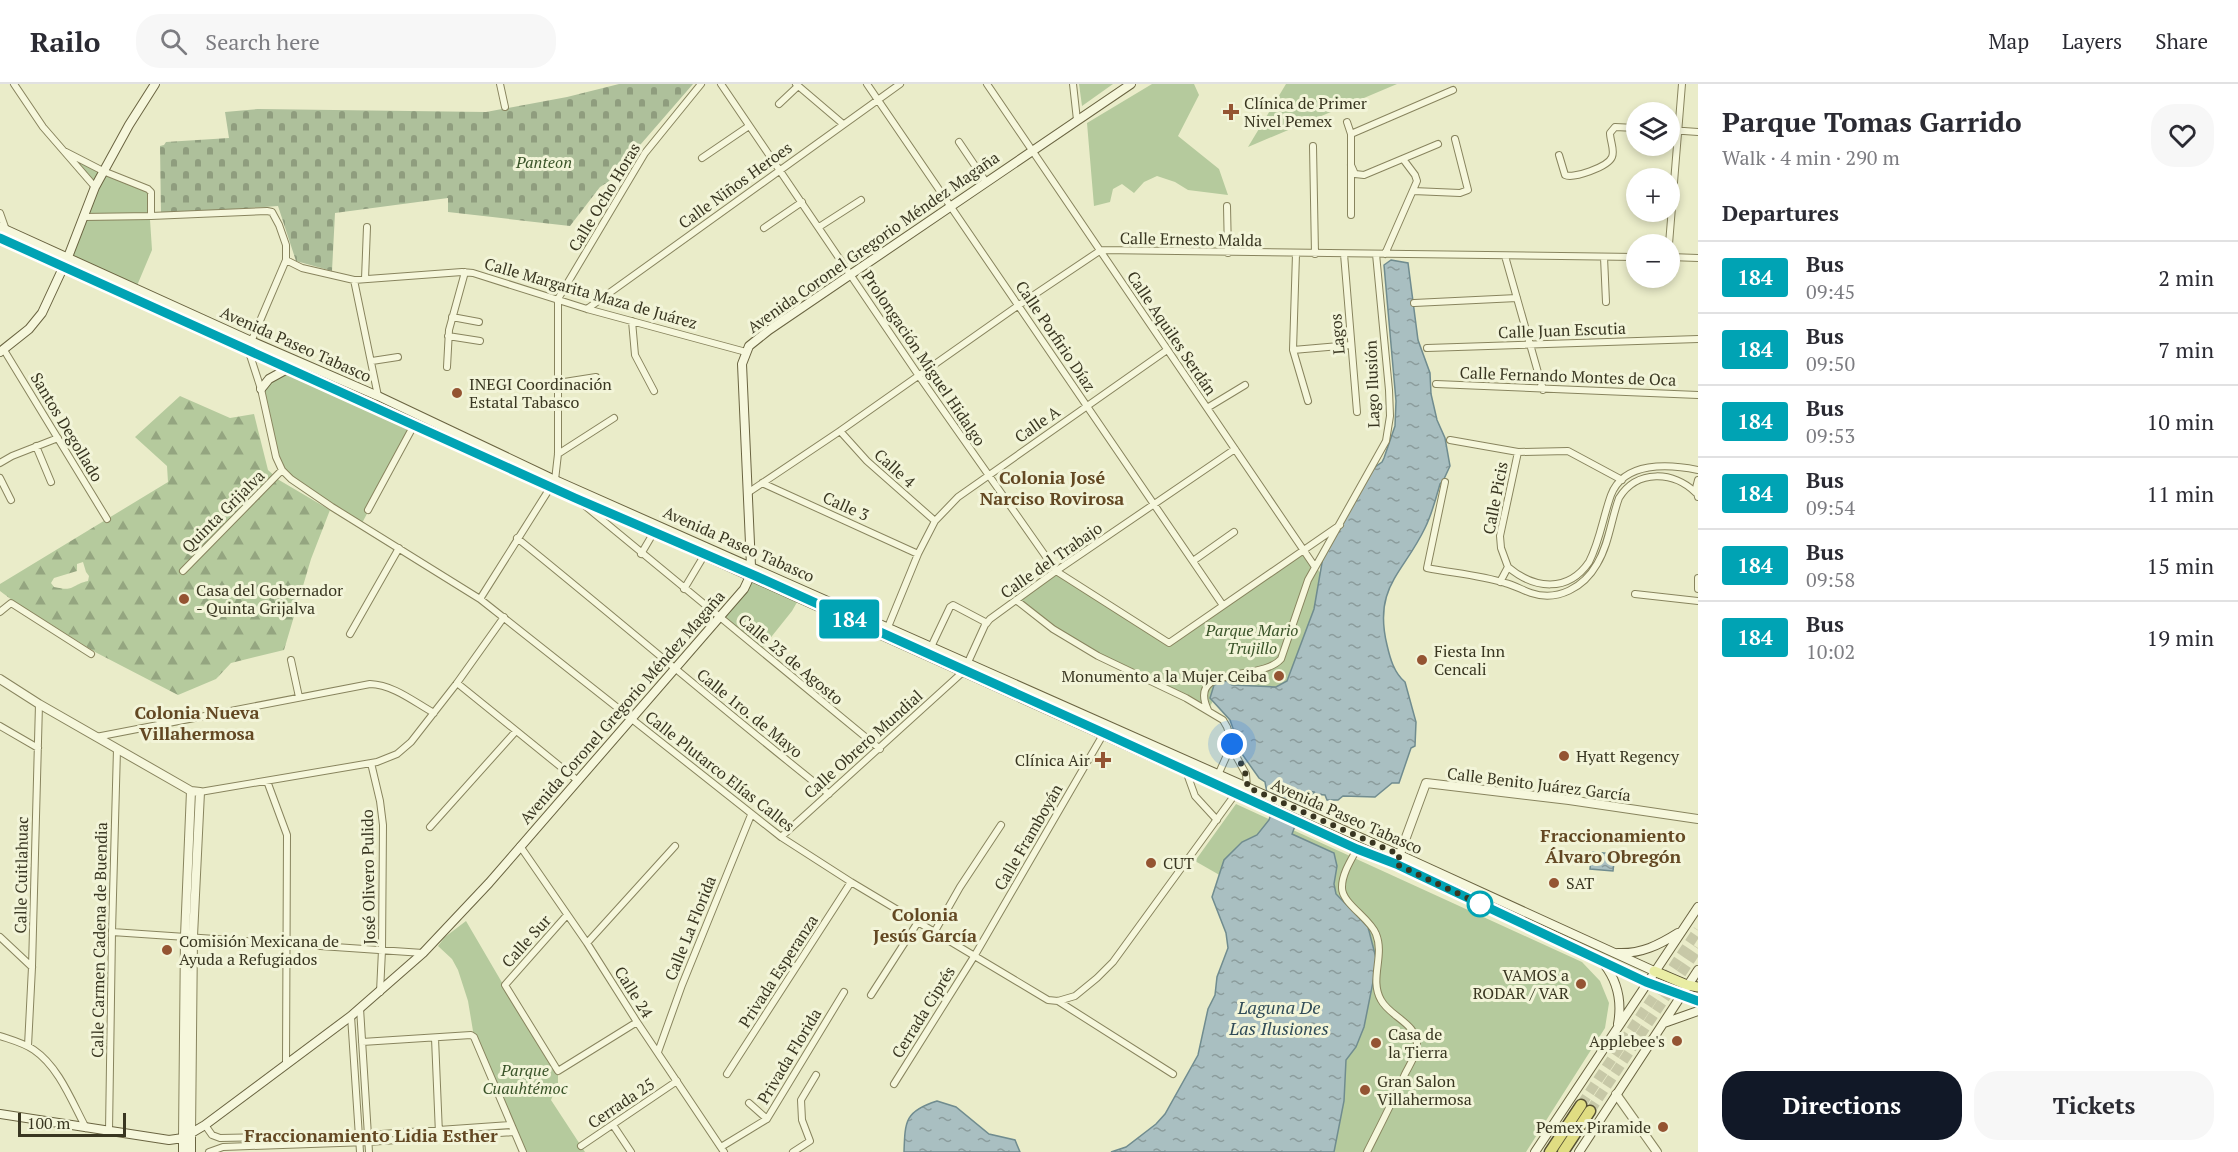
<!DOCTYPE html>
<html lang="en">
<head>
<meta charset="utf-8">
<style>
	body { margin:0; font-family:"PT Serif",serif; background:#f7f7f7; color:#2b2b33; height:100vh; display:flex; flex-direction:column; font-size:22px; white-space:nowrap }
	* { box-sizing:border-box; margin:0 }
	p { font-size:20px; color:#7c7c81 }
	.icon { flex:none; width:33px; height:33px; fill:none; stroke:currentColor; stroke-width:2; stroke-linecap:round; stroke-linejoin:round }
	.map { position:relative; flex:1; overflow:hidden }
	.sheet { display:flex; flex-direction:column; background:#fff; width:540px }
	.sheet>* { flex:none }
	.badge { padding:0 12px; border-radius:4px; font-size:21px; line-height:39px }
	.controls { position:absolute; left:1626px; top:18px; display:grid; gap:12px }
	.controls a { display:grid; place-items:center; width:54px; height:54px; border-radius:50%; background:#fff; box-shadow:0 3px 9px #0003; font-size:30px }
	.scale { position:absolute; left:18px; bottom:15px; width:108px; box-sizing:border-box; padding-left:6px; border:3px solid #393621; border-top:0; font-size:16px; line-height:21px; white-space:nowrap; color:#393621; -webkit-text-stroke:4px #f2f4d8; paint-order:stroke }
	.you { position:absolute; width:30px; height:30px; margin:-15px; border:4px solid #fff; border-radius:50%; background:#1a73e8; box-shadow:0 0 0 9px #1a73e833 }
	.map>.badge { position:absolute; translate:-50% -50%; box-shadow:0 0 0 3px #fff }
	h2 { padding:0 24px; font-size:22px; line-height:54px }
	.round { display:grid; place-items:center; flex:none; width:63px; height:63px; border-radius:24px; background:#f7f7f7 }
	.overview { display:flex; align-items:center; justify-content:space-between; height:102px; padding:0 24px }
	h1 { font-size:28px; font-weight:600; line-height:45px }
	.primary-button { display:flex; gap:12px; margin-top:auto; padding:12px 24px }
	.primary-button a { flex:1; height:69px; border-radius:24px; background:#111827; color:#fff; font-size:24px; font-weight:600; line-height:69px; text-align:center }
	.primary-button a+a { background:#f7f7f7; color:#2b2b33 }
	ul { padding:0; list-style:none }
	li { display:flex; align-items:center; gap:18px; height:72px; padding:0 24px; border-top:2px solid #e1e1e2 }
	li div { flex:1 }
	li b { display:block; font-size:22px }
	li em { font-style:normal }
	li .badge { min-width:66px; font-weight:700; text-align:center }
	header { display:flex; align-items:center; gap:36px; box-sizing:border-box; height:84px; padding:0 30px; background:#fff; border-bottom:2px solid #e1e1e2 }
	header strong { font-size:28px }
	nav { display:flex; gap:33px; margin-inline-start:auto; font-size:21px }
	.search { width:420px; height:54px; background:#f7f7f7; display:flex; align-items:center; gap:15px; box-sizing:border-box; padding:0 21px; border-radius:24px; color:#7c7c81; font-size:22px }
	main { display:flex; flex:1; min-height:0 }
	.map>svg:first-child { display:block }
	.green { fill:#b5ca9d }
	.forest { fill:url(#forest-firs); fill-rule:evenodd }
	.cemetery { fill:url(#cemetery-stones) }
	.water { fill:url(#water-ripples); stroke:#708c8f; stroke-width:1.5 }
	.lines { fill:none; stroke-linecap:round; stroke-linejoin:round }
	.trunk-tunnel { stroke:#c7c8a7; stroke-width:10; stroke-dasharray:10 5; stroke-linecap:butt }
	.minor-casing { stroke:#88845e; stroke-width:8 }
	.tertiary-casing { stroke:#88845e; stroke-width:10 }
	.secondary-casing { stroke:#6a6441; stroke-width:10 }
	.primary-casing { stroke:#565032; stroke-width:11 }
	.trunk-casing { stroke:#565032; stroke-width:13 }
	.minor { stroke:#f6f7dc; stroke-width:6 }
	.tertiary { stroke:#f6f7dc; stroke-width:8 }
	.secondary { stroke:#f6f7dc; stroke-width:8 }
	.primary { stroke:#e9eda4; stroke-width:9 }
	.trunk { stroke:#e0dd82; stroke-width:10 }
	.line-casing { stroke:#fff; stroke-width:14 }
	.line { stroke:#00a3b4; stroke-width:9 }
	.walk { stroke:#393621; stroke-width:6; stroke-dasharray:0 10.8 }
	.poi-dot { fill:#945432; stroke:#f2f4d8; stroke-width:2 }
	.stop-dot { fill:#fff; stroke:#00a3b4; stroke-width:3 }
	.labels { text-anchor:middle; stroke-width:6; stroke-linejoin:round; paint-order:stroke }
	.poi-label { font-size:16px; fill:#393621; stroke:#f2f4d8; text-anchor:start }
	.park-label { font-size:16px; font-style:italic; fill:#3a5429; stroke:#f2f4d8 }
	.street-label { font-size:16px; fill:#393621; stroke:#f2f4d8 }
	.neighbourhood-label { font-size:18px; font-weight:bold; fill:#634823; stroke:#f2f4d8 }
	.water-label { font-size:18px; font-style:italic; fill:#314c58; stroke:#f2f4d8 }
</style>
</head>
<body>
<header>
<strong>Railo</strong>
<div class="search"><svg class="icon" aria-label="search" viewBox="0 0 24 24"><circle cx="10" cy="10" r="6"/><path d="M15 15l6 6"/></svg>Search here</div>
<nav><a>Map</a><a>Layers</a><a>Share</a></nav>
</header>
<main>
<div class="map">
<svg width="1698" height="1068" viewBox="0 0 1698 1068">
	<defs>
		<pattern id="forest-firs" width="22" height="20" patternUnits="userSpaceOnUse" patternTransform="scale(1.5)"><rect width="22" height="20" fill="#b5ca9d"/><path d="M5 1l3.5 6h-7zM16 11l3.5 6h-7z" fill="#94a580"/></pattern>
		<pattern id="cemetery-stones" width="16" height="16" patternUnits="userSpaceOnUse" patternTransform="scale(1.5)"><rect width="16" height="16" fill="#aec09b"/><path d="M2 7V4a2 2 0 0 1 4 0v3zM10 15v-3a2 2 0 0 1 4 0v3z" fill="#8f9d7e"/></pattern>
		<pattern id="water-ripples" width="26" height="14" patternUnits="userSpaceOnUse" patternTransform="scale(1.5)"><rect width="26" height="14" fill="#a9bfc1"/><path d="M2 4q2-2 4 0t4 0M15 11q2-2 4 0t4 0" fill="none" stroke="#8b9c9c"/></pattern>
	</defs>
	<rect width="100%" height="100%" fill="#eaecc9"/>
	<path class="green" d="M1079 0H1113L1082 22Z
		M1152 0H1194L1199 11 1178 52 1219 85 1228 111 1188 106 1175 98 1157 92 1144 98 1134 109 1122 100 1113 105 1110 118 1094 122 1087 39Z
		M1286 0H1397L1248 63Z
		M66 68 148 105 152 166 136 204 68 173 95 103Z
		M289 284 414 341 361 441 282 386 261 305Z
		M1303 464 1321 490 1314 525 1287 597 1276 603 1232 601 1213 617 1208 626 1098 572 1053 545 1016 516 1056 487 1165 558Z
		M758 493 800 513 792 527 760 567 719 533Z
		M1236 720 1582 878 1600 897 1609 919 1605 944 1526 1068H1321L1223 793 1195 777Z
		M466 837 511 914 558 987V999L551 1016 585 1068H523L474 953 468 917 458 886 452 875 438 862 445 853Z"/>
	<path class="forest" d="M180 312 230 334 254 330 268 386 279 396 330 426 311 475 284 566 231 579 216 595 178 611 95 568 12 516 0 507V500L168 398 167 382 135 353ZM83 478 86 488 89 492 88 497C70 501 76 508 54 503L51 499 54 494 77 487V480Z"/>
	<path class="cemetery" d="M619 0H693L608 98 600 103 570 142 448 128V114L335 129 332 187 296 177 278 122 161 130 160 62 164 61 166 58 229 54 225 28 258 25 486 28 567 13Z"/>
	<path class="water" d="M1391 176 1408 179 1418 256 1430 289 1431 310 1437 336 1445 354 1450 382 1443 397 1440 400C1436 414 1432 430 1425 444 1403 490 1373 503 1387 561 1390 574 1394 589 1405 598L1416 638 1415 662 1411 664 1399 699H1392L1375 713 1343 712 1338 716H1327L1325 711 1313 710 1314 708 1308 707 1292 750 1334 769 1337 782 1334 800 1336 810 1368 843 1377 878 1364 943 1356 963 1346 976 1344 1017 1334 1068H1111L1126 1063 1156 1040 1165 1030 1198 971 1208 925 1215 911 1217 893 1228 864 1226 849 1212 813 1224 776 1242 758 1257 751 1269 736 1271 730 1265 698 1259 694 1242 670 1230 636 1210 614 1214 601 1226 597 1232 601 1276 603 1287 597 1314 525 1324 467 1365 390 1382 378 1384 374 1395 342 1396 317 1384 181Z
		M1592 768 1615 770 1613 787 1590 785Z
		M937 1017 956 1023 989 1050 1015 1056 1020 1068H904C905 1037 905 1027 937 1017Z"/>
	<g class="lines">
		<path class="trunk-tunnel" d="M1581 1021 1698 846
			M1590 1027 1698 864"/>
		<g class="minor-casing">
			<path id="minor" d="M14 0 43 43 95 103
				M500 0 505 23
				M721 0 919 292 1056 487 1169 559 1340 441
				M796 0 843 40
				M867 0 1222 520
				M987 0 1315 483
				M1073 0 1077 36
				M779 20 798 2
				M1347 38 1351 50V131
				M1670 46 1698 48
				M1351 50 1453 6
				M959 58 986 98
				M1313 62 1315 170
				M66 68 103 87 148 105 151 108V132L267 127 272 128 279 141 286 161V176L248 265 261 305 276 373 282 386 291 395 332 423 480 515 781 753 851 798 1048 916 1058 917 1075 912 1097 894 1113 878 1236 709
				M1559 71 1565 91C1573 95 1608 83 1612 73 1615 66 1610 57 1610 49L1615 43 1636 44
				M702 74 749 42
				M1351 81 1355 90 1364 91 1438 60
				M1413 107 1460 109 1468 106 1455 55
				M1227 122 1228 169
				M0 129 6 146
				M83 133 151 132
				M819 143 861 116
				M764 144 802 118
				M1669 160 1682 0
				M1296 170 1293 266 1308 317
				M1344 170 1357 328
				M1385 170 1417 97 1415 91 1403 75
				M1505 172 1543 306
				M1604 173 1606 218
				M1670 173 1698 174
				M286 176 302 184 354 196 462 188 473 189 587 225 746 268
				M365 195 367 143
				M354 196 378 312
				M1414 219 1517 214
				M587 225 900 0
				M452 233 479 238
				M632 237 635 271 654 307
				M448 252 480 257
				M1427 264 1698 255
				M4 266 107 435
				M1293 266 1351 261
				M372 277 398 273
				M447 283 449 246 465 188
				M558 299 596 293
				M1436 300 1698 311
				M1207 324 1245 301
				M840 347 867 377 935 437
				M1450 356 1518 368 1568 367 1622 396
				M36 362 51 398
				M558 370 614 334
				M0 379 12 372 58 354
				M0 394 11 416
				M1698 396 1696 404 1698 413
				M1445 398 1427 484C1452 489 1480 491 1505 499 1514 501 1522 506 1531 509 1558 518 1584 503 1597 480 1609 460 1611 436 1619 414 1637 385 1674 387 1696 409
				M762 399 918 470
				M749 408 840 347 1019 221 1101 166 1636 173
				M578 416 880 665
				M368 426 414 341
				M517 454C622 539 723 626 829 710
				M641 470 654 448
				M1193 477 1234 448
				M1508 483C1534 505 1568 509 1589 478 1600 457 1603 433 1611 411 1624 377 1669 380 1698 386
				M183 487 282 386
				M1698 494V505
				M1500 498 1508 483 1501 464 1500 452 1518 368
				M684 505 705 470
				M1635 510 1698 517
				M480 515 555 396 558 370V215L645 69 701 0
				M1016 516 1053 545 1098 572 1186 614 1223 636 1227 643 1236 672 1246 690 1247 703
				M0 528 11 519 91 570
				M888 543 918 470 935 437 958 413 1167 266
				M350 550 399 464
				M931 563 950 523 953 521 987 539
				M291 576 299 613
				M457 599 577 696
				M1208 626C1186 580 1261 598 1281 575L1308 496 1386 357 1390 332 1389 306 1376 170
				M0 642 38 664
				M96 653 370 600C394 601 414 618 434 629
				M371 679 380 717 383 741 382 866 380 908
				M1186 687 1195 712 1217 736
				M1218 691 1232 660
				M267 697 287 751 286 980
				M200 708 377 678 397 670 411 658 457 599 504 533
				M430 743 516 647
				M781 753 964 587 985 541 990 535 1056 487 1235 365
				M520 762 587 859 637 938 724 1068
				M1357 765C1351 776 1342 790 1342 803 1341 819 1370 834 1376 850 1385 872 1369 895 1381 916 1390 933 1417 939 1417 961 1417 970 1409 982 1405 990 1393 1017 1380 1042 1367 1068
				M567 831 505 901 558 987 637 938
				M935 847 960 803 1001 741
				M112 848 423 869
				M0 853 32 883
				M587 859 675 762
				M871 911 918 838
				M1058 917 1173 990
				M360 924 369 1068
				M351 932 360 1068
				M0 952C12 956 24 959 34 966 59 983 72 1018 86 1044
				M435 954 439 1050
				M362 958 471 951 474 953 523 1068
				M28 962 32 883 39 620
				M658 968 682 901 751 731
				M727 990 851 798
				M894 1000 975 871 1104 649
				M749 1019 767 1035
				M205 1041 212 1051 220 1054 367 1051 511 1041
				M613 1041 631 1068
				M109 1047 112 848 117 665
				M581 1062 677 997
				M721 1063 767 1035 844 908
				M209 1068 223 1063 368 1058 514 1048
				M793 1068 810 1057 802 1036 801 1016 816 991"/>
		</g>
		<g class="tertiary-casing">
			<path id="tertiary" d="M0 595 39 620 191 707 200 708 193 852 191 1050
				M1398 775 1426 699 1569 716 1698 735
				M1616 1010 1657 1068
				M183 1054 185 852 191 707"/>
		</g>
		<g class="secondary-casing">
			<path id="secondary" d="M0 143 251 257 378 312 555 396 1400 771 1654 887
				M0 155C452 359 905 560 1357 765L1396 780 1646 898
				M0 268 29 245 42 229 68 173 95 103 129 41 155 0
				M261 305 269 295 289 284
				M1618 869C1641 870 1659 861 1678 849
				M1604 880C1618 898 1622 918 1618 940
				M1664 939 1698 927
				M0 1030 169 1056 183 1054 205 1041 351 932 423 869 489 799 744 505 751 490V482L742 280 749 262 769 246 1131 0
				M191 1050V1068
				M183 1054V1068
				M1535 1068 1698 823
				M1579 1068 1698 886"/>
		</g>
		<g class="primary-casing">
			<path id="primary" d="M1654 887 1687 901 1698 903
				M1646 898 1698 917"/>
		</g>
		<g class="trunk-casing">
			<path id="trunk" d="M1550 1068 1581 1021
				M1563 1068 1590 1027"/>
		</g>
		<use href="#minor" class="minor"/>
		<use href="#tertiary" class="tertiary"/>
		<use href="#secondary" class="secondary"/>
		<use href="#primary" class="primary"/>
		<use href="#trunk" class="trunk"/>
	</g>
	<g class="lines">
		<g class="line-casing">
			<path id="line" d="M0 154 575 414 758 493 1104 649 1357 765 1396 780 1646 898 1698 917"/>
		</g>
		<use href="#line" class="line"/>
		<path class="walk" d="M1232 660C1236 674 1249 688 1247 703L1400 771 1396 780 1480 820"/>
	</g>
	<g class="poi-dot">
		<path d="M1228 19h6v6h6v6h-6v6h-6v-6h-6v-6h6z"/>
		<circle cx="457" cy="309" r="6"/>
		<circle cx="184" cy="515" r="6"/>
		<circle cx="1422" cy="576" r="6"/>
		<circle cx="1279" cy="592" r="6"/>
		<circle cx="1564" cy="672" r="6"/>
		<path d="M1100 667h6v6h6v6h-6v6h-6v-6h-6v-6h6z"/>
		<circle cx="1151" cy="779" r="6"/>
		<circle cx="1554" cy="799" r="6"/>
		<circle cx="167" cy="866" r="6"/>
		<circle cx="1581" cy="900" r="6"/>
		<circle cx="1677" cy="957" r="6"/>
		<circle cx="1376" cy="959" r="6"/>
		<circle cx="1365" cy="1006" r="6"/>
		<circle cx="1663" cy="1043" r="6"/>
	</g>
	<circle class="stop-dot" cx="1480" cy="820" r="12"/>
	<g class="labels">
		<g class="poi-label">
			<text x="1244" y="25">Clínica de Primer<tspan x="1244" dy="18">Nivel Pemex</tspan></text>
			<text x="469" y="306">INEGI Coordinación<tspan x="469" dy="18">Estatal Tabasco</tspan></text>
			<text x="196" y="512">Casa del Gobernador<tspan x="196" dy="18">- Quinta Grijalva</tspan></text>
			<text x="1434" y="573">Fiesta Inn<tspan x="1434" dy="18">Cencali</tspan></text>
			<text x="1267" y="598" text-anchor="end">Monumento a la Mujer Ceiba</text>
			<text x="1576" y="678">Hyatt Regency</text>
			<text x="1090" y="682" text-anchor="end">Clínica Air</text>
			<text x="1163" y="785">CUT</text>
			<text x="1566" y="805">SAT</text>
			<text x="179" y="863">Comisión Mexicana de<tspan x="179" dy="18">Ayuda a Refugiados</tspan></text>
			<text x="1569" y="897" text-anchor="end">VAMOS a<tspan x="1569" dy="18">RODAR / VAR</tspan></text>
			<text x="1388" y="956">Casa de<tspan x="1388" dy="18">la Tierra</tspan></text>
			<text x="1665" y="963" text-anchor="end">Applebee's</text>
			<text x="1377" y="1003">Gran Salon<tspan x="1377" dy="18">Villahermosa</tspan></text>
			<text x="1651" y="1049" text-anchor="end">Pemex Piramide</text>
		</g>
		<g class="park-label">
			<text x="544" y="84">Panteon</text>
			<text x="1252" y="552">Parque Mario<tspan x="1252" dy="18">Trujillo</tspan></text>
			<text x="525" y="992">Parque<tspan x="525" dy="18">Cuauhtémoc</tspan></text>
		</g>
		<g class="street-label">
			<text transform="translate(735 101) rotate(-36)" y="6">Calle Niños Heroes</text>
			<text transform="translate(604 113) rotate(-59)" y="6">Calle Ocho Horas</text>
			<text transform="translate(1191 155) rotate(1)" y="6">Calle Ernesto Malda</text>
			<text transform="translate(873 158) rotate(-35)" y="6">Avenida Coronel Gregorio Méndez Magaña</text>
			<text transform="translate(591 209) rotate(16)" y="6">Calle Margarita Maza de Juárez</text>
			<text transform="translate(1562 246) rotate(-2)" y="6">Calle Juan Escutia</text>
			<text transform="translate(1172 249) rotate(56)" y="6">Calle Aquiles Serdán</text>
			<text transform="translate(1337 250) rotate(-95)" y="6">Lagos</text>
			<text transform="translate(1056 252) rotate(56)" y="6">Calle Porfirio Díaz</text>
			<text transform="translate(296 260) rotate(24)" y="6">Avenida Paseo Tabasco</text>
			<text transform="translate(924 274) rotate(56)" y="6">Prolongación Miguel Hidalgo</text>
			<text transform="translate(1568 292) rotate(2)" y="6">Calle Fernando Montes de Oca</text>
			<text transform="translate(1372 300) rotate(-92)" y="6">Lago Ilusión</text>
			<text transform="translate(1037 340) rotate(-35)" y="6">Calle A</text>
			<text transform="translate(67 343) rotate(59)" y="6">Santos Degollado</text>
			<text transform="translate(895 384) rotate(42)" y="6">Calle 4</text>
			<text transform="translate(1495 414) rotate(-79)" y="6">Calle Picis</text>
			<text transform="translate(846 422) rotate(24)" y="6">Calle 3</text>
			<text transform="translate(223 427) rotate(-45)" y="6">Quinta Grijalva</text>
			<text transform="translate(739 460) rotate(24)" y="6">Avenida Paseo Tabasco</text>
			<text transform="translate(1051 476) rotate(-35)" y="6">Calle del Trabajo</text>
			<text transform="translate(791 575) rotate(40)" y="6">Calle 23 de Agosto</text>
			<text transform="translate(622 623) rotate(-49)" y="6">Avenida Coronel Gregorio Méndez Magaña</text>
			<text transform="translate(750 629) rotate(39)" y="6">Calle 1ro. de Mayo</text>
			<text transform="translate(863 660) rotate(-42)" y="6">Calle Obrero Mundial</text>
			<text transform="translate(720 687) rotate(38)" y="6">Calle Plutarco Elías Calles</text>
			<text transform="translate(1539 700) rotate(7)" y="6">Calle Benito Juárez García</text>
			<text transform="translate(1347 732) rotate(24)" y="6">Avenida Paseo Tabasco</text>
			<text transform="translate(1028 753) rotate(-60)" y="6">Calle Framboyán</text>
			<text transform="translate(21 791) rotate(-89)" y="6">Calle Cuitlahuac</text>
			<text transform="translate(368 793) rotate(-91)" y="6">José Olivero Pulido</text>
			<text transform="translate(690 844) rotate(-68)" y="6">Calle La Florida</text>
			<text transform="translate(99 856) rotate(-89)" y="6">Calle Carmen Cadena de Buendia</text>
			<text transform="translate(526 857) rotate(-48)" y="6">Calle Sur</text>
			<text transform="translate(778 887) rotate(-57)" y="6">Privada Esperanza</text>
			<text transform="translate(634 908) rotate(58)" y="6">Calle 24</text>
			<text transform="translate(923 928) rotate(-58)" y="6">Cerrada Ciprés</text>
			<text transform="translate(789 972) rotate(-59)" y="6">Privada Florida</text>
			<text transform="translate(621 1019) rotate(-34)" y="6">Cerrada 25</text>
		</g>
		<g class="neighbourhood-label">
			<text x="1052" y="400">Colonia José<tspan x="1052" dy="21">Narciso Rovirosa</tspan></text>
			<text x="197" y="635">Colonia Nueva<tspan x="197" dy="21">Villahermosa</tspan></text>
			<text x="1613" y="758">Fraccionamiento<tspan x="1613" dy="21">Álvaro Obregón</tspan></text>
			<text x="925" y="837">Colonia<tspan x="925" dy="21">Jesús García</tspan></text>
			<text x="371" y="1058">Fraccionamiento Lidia Esther</text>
		</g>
		<g class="water-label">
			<text x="1279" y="930">Laguna De<tspan x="1279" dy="21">Las Ilusiones</tspan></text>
		</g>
	</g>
</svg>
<div class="controls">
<a><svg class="icon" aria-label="layers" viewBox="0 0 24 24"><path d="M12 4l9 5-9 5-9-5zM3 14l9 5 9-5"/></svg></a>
<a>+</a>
<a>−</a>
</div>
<div class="scale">100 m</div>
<div class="you" style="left:1232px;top:660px"></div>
<b class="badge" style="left:849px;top:535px;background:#00a3b4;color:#fff">184</b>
</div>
<section class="sheet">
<div class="overview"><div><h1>Parque Tomas Garrido</h1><p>Walk · 4 min · 290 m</p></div><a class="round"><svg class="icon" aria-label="heart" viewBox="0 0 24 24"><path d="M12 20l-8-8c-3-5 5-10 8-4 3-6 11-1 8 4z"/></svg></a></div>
<h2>Departures</h2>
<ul>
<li><span class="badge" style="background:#00a3b4;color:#fff">184</span><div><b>Bus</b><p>09:45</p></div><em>2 min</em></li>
<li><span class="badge" style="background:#00a3b4;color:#fff">184</span><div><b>Bus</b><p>09:50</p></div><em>7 min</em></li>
<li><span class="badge" style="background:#00a3b4;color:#fff">184</span><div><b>Bus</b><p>09:53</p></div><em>10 min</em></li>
<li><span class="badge" style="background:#00a3b4;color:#fff">184</span><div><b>Bus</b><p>09:54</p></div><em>11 min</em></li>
<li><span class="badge" style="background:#00a3b4;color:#fff">184</span><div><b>Bus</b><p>09:58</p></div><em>15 min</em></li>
<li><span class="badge" style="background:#00a3b4;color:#fff">184</span><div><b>Bus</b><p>10:02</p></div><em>19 min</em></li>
</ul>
<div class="primary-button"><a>Directions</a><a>Tickets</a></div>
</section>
</main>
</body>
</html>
